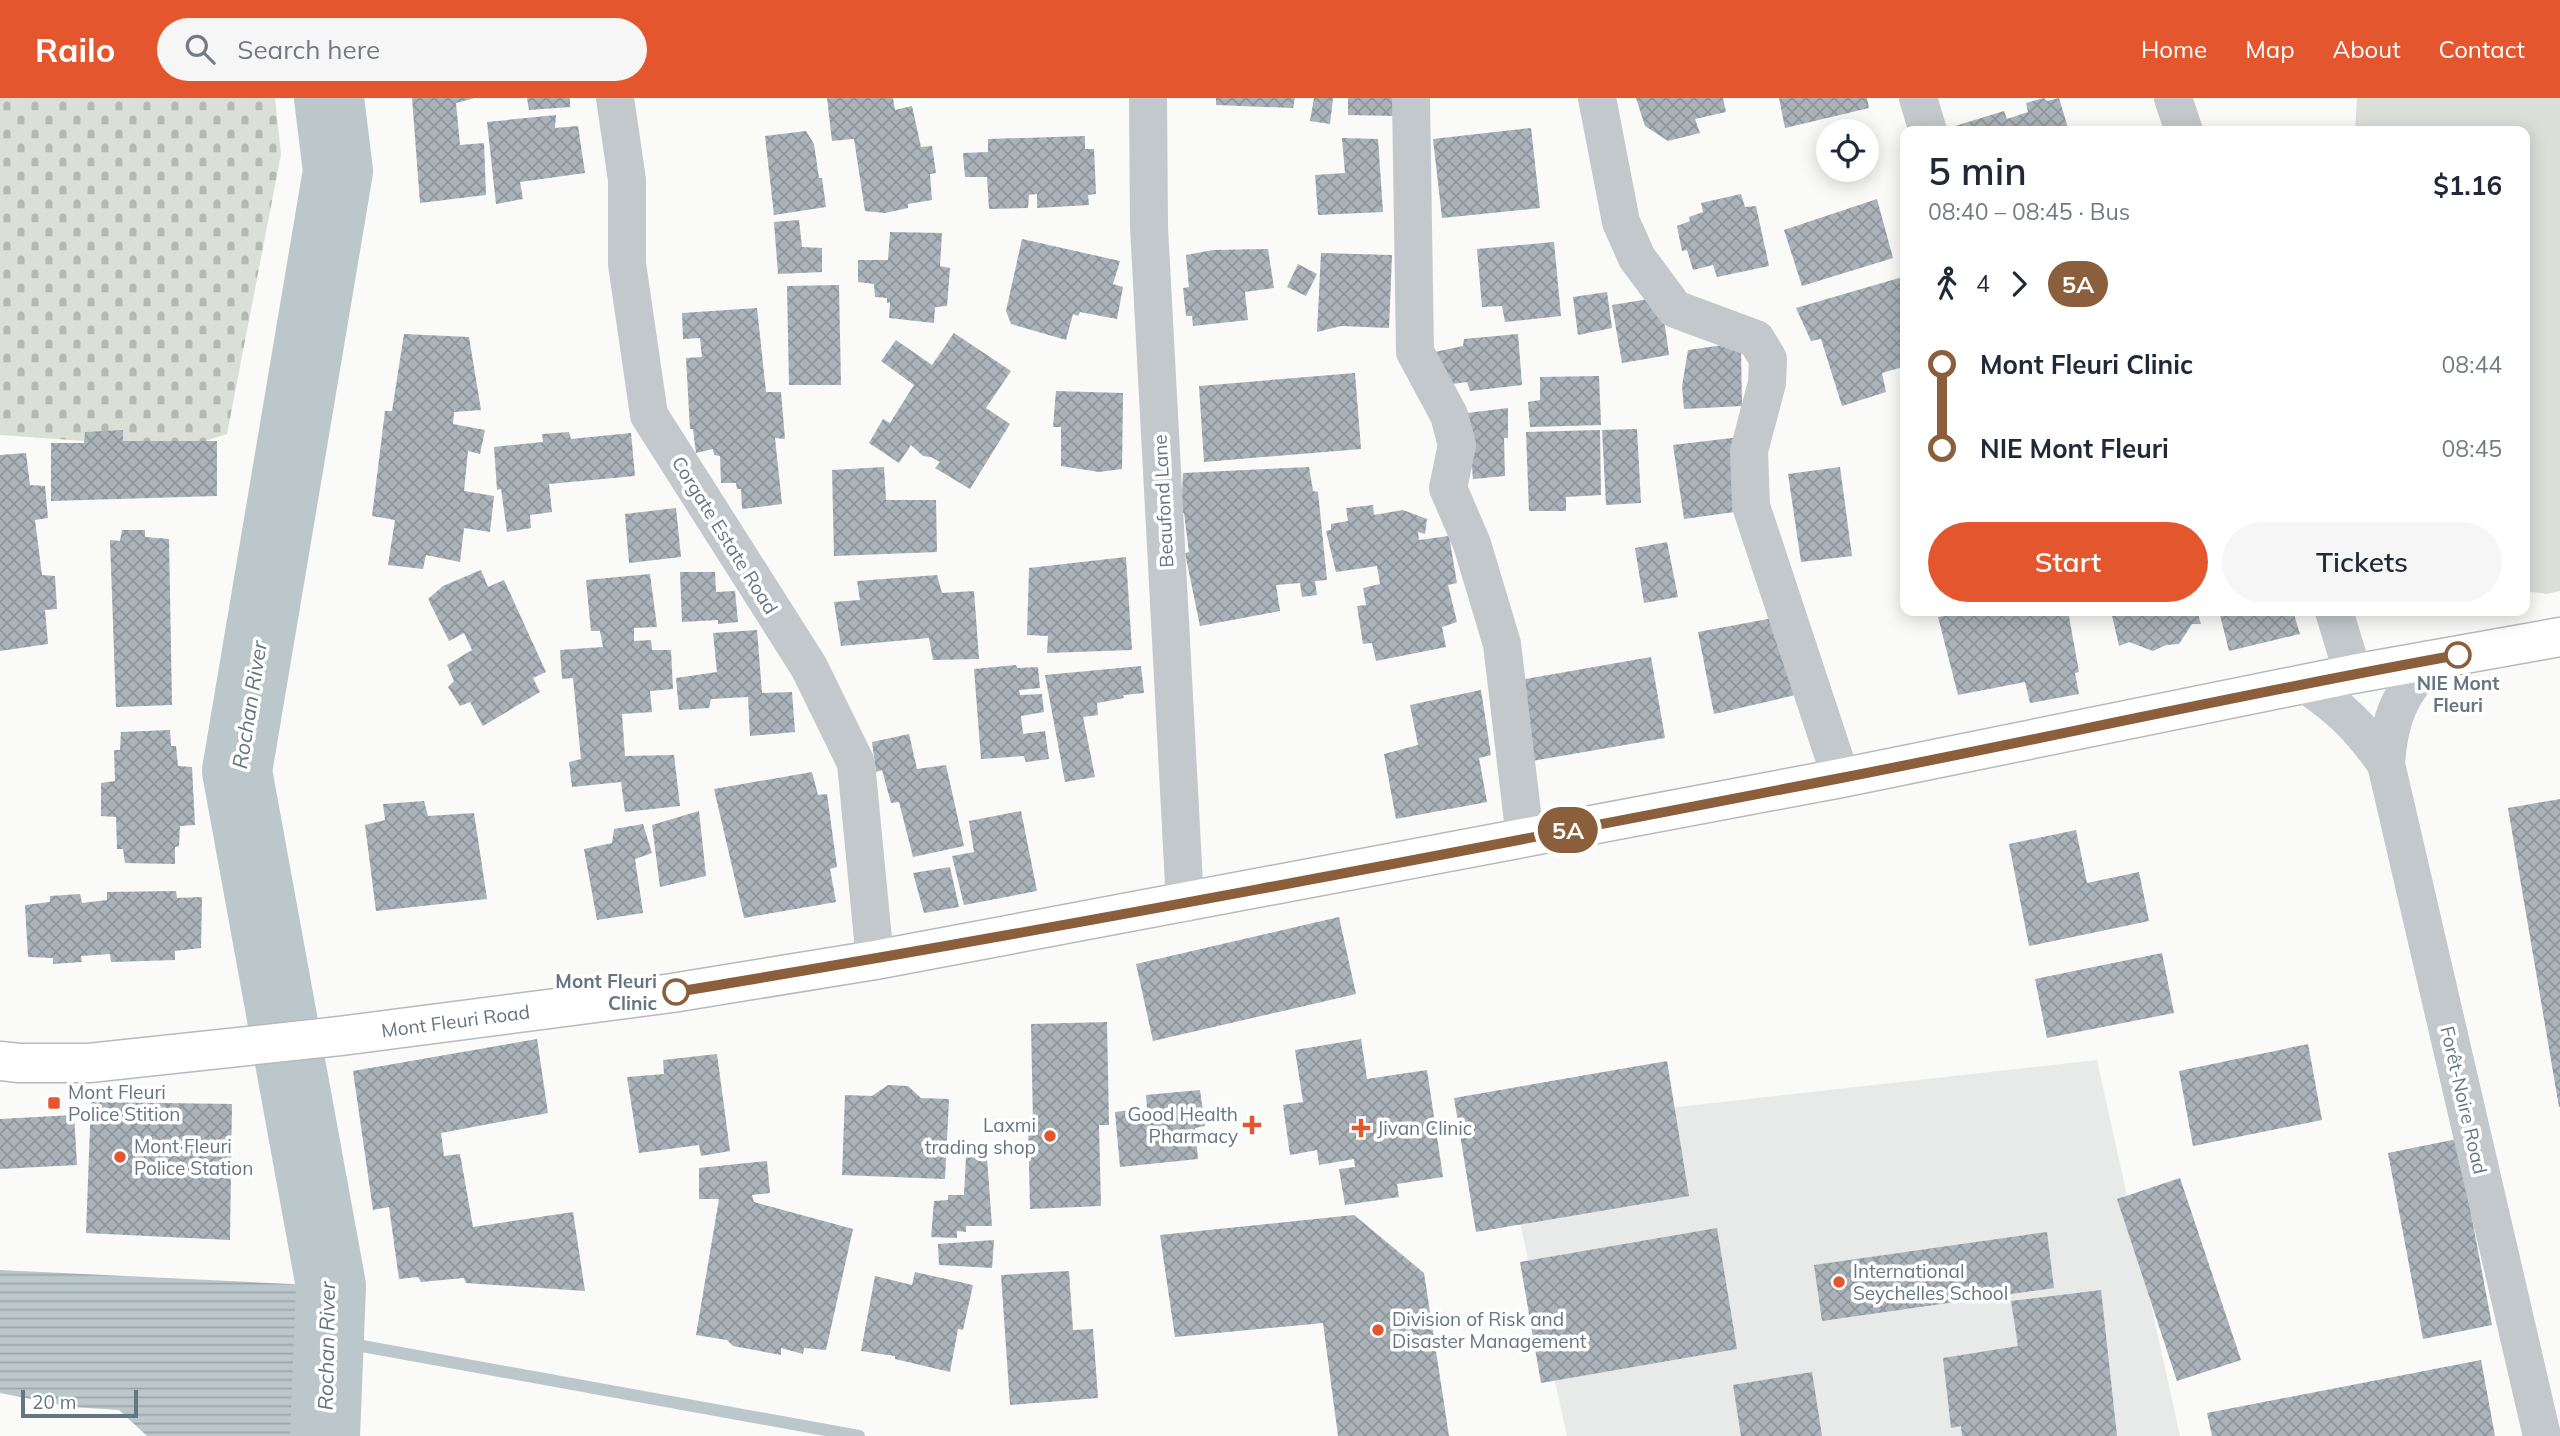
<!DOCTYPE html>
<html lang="en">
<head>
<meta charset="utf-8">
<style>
	body { margin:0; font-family:Mulish,sans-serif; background:#f6f6f7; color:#1f2937; height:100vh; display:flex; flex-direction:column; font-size:26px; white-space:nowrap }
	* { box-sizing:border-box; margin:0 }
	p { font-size:23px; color:#747a83 }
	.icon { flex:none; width:38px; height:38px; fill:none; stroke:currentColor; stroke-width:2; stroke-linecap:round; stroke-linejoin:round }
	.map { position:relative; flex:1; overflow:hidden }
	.panel { position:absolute; left:1900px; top:28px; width:630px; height:490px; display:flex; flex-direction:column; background:#fff; border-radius:14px; box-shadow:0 4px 18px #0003 }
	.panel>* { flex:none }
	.badge { padding:0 14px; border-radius:23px; font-size:24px; line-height:46px }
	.buttons { position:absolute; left:1816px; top:21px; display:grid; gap:14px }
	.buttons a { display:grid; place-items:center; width:63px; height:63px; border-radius:50%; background:#fff; box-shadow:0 4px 18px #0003; font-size:35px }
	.scale { position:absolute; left:21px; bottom:18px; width:117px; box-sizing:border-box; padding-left:7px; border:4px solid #657683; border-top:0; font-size:19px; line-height:24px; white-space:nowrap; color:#657683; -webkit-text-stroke:5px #fff; paint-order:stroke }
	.map>.badge { position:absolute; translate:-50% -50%; box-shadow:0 0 0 4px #fff }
	.legs { display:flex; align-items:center; gap:10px; height:77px; padding:0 28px; font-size:23px }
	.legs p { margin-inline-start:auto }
	.overview { display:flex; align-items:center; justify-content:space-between; height:119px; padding:0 28px }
	h1 { font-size:38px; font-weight:600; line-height:52px }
	.cta { display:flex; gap:14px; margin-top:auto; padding:14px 28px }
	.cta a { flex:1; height:80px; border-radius:42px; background:#e4572e; color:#fff; font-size:28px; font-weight:600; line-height:80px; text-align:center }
	.cta a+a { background:#f6f6f7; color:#1f2937 }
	ul { padding:0 28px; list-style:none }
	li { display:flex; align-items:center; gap:24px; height:84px; font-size:26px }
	li i { display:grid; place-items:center; width:10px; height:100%; margin:0 9px; background:currentColor }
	li i::after { content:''; width:18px; height:18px; margin:-9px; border:5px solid; border-radius:50%; background:#fff }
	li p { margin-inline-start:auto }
	li:first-child i { background:linear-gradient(#0000 50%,currentColor 0) }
	li:last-child i { background:linear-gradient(currentColor 50%,#0000 0) }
	header { display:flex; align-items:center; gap:42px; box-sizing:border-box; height:98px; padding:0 35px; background:#e4572e; color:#fff }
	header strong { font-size:33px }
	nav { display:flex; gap:38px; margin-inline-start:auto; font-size:24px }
	.search { width:490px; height:63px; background:#f6f6f7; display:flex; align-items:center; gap:18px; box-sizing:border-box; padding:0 24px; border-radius:38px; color:#747a83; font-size:26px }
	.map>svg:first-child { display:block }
	.built { fill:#e8e9e9 }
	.cemetery { fill:url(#cemetery-stones) }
	.garden { fill:#dadfd7 }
	.water { fill:url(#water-rules) }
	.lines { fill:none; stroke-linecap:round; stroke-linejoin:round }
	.stream { stroke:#bbc7cb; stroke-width:12 }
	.river { stroke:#bbc7cb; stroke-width:70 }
	.building { fill:url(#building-cross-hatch) }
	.major-casing { stroke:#b5babe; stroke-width:41 }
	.minor { stroke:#c3c8cc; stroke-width:38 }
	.major { stroke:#fff; stroke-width:38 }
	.line-1-casing { stroke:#fff; stroke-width:16 }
	.line-1 { stroke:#8b5e3c; stroke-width:10 }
	.stop-1-dot { fill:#fff; stroke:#8b5e3c; stroke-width:3.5 }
	.poi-dot { fill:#e4572e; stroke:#fff; stroke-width:2.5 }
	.labels { text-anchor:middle; stroke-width:7; stroke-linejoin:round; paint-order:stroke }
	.street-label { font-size:19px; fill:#657683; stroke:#fff }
	.stop-label { font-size:19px; font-weight:bold; fill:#657683; stroke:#fff }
	.poi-label { font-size:19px; fill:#657683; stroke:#fff; text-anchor:start }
	.water-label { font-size:21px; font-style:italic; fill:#60757c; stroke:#fff }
</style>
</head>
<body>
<header>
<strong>Railo</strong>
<div class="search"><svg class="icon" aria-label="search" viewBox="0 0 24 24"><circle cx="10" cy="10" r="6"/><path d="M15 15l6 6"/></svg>Search here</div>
<nav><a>Home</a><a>Map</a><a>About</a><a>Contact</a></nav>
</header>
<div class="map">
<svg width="2560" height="1338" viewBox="0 0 2560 1338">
	<defs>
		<pattern id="cemetery-stones" width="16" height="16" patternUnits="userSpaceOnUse" patternTransform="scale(1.75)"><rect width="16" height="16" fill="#dadfd7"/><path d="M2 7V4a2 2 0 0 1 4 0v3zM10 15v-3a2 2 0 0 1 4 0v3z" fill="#b4b9b4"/></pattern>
		<pattern id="water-rules" width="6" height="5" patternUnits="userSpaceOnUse" patternTransform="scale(1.75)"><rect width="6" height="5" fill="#bbc7cb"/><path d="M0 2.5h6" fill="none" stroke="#9ca6aa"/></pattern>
		<pattern id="building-cross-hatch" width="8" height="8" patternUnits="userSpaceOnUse" patternTransform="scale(1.75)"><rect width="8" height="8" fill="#aab3b9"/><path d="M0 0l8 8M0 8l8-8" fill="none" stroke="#8e969c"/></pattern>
	</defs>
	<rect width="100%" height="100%" fill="#fafaf8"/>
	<path class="built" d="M2097 962 2180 1338H1567L1499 1029Z"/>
	<path class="cemetery" d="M0 0H275L281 56 227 336 184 350 0 337Z"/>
	<path class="garden" d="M2357 0H2560V493L2547 496 2525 493V33H2355Z"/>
	<path class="water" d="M0 1172 331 1188 318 1338H147L119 1312 72 1309 0 1295Z"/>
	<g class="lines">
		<path class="stream" d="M329 1242 859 1338"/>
		<path class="river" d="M325 1338 331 1188 237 673 338 73 329 0"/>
	</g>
	<path class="building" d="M412 0H475L456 5 460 47 484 45 486 97 420 105Z
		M527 0H570V9L529 12Z
		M827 0H893L895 12 912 8 921 49 932 48 936 75 930 76 932 102 908 106V110L885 115 865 113 854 41 832 43Z
		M1216 0H1295L1293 10 1216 7Z
		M1314 0H1333L1330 26 1310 23Z
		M1348 0H1395L1396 18 1348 17Z
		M1636 0H1723L1726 14 1695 21 1700 35 1668 43 1645 28Z
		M1779 0H1867L1869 10 1785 30Z
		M2044 0 2047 3 2059 0 2069 33H1953L1952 29 2004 13 2007 21 2028 14 2026 5Z
		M556 17 555 30 578 28 585 75 520 84 523 101 496 106 487 24Z
		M1531 30 1540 110 1442 120 1433 41Z
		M806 33 814 46 819 80H822L826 109 774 117 765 38Z
		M1085 38V51H1094L1096 96 1088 97 1089 107 1037 110V96L1029 97 1028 110 989 111 987 79H965L963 55 988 54V41Z
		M1342 40 1378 41 1383 114 1318 117 1315 77 1345 75Z
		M1741 96 1745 109 1756 108 1769 168 1717 179 1713 167 1693 172 1687 152 1682 153 1677 128 1690 123 1689 119 1703 114 1701 105Z
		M1877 101 1893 160 1802 188 1784 132Z
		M799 122 802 149 822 150V174L778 176 774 124Z
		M890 134 942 135 940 168 950 170 947 208 935 209 934 225 889 220 890 204 887 205V200L875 199 874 186 858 184V162H888Z
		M1022 141 1120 163 1113 186 1123 189 1117 221 1080 214 1078 218 1073 216 1066 242 1011 226 1006 213Z
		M1554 144 1561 218 1505 224 1502 208 1482 209 1477 151Z
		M1268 151 1274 190 1245 194 1248 222 1193 228 1192 218H1186L1183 190 1189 189 1186 157 1213 152Z
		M1321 155 1392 157 1389 230 1341 228 1317 234Z
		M1298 166 1317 176 1306 198 1287 189Z
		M1906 178V239L1900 241 1906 268 1882 275 1886 294 1842 308 1821 241 1811 243 1796 210Z
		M839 187 841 287H789L787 188Z
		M1607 194 1612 230 1578 237 1573 199Z
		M1661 199 1669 257 1622 265 1612 207Z
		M757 210 766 294H781L785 341 775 340 782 406 742 411 741 391H737L736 385H721L720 358 714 357 713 351 696 355 693 331H690L686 260 702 259 700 240 683 241 682 215Z
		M954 235 1011 273 986 310 1010 326 970 391 935 370 940 364 931 359 923 358 911 347 899 365 869 345 883 321 890 325 914 287 881 263 896 242 932 267Z
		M404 236 469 239 481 312 454 314 453 326 485 332 480 356 468 353 464 393 494 398 490 434 464 430 460 464 426 457 423 471 388 467 395 422 372 418 385 313H392Z
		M1518 236 1522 287 1470 293 1467 284 1438 288 1430 255 1463 248 1464 241Z
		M1724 247 1741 251 1742 308 1684 311 1682 288 1688 252Z
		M1355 275 1361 351 1204 364 1199 288Z
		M1599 278 1601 327 1530 329 1528 304 1540 302V279Z
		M1056 293 1123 295 1122 371 1099 374 1061 368V329H1053Z
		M1508 310V340H1504L1505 378 1473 381 1467 315Z
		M1637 331 1641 405 1606 407 1602 332Z
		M123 332V343H217V398L51 403V345H84L85 334Z
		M1600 332 1601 397 1566 399V413H1529L1526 334Z
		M569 334 571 341 631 335 635 378 549 386 552 414 530 417 531 430 507 434 501 391 497 392 494 349 543 344 542 336Z
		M1740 339 1749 412 1684 421 1673 347Z
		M26 355 30 387 45 388 48 420 35 422 42 477 55 478 57 511 45 512 48 546 0 553V357Z
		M884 369 886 402H936L937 454 834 458 832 372Z
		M1309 369 1313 393 1318 394 1327 482 1315 483 1317 497 1302 499 1300 485 1276 487 1280 513 1200 528 1185 455 1189 454 1184 415H1181L1183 375Z
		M1840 369 1852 458 1801 464 1788 376Z
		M1373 407 1374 417 1403 412 1427 421 1425 436 1418 434 1419 442 1449 438 1457 485 1448 487 1457 524 1442 529 1446 549 1376 563 1372 545 1363 546 1357 508 1366 507 1363 490 1380 486 1377 468 1336 474 1326 433 1331 432V426L1348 423 1346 410Z
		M676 410 681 459 629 465 625 416Z
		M122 432H145V439L169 441 172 607 116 609 110 442 120 443Z
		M1667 444 1678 499 1644 505 1635 450Z
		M1126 459 1132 552 1047 555 1048 538 1027 537 1029 470Z
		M481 472 488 489 504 482 546 574 533 580 540 594 483 628 470 604 460 608 448 589 454 583 447 567 472 552 464 535 449 543 428 501 443 488Z
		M680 474H715L716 494 735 493 738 524 718 526V522L682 524Z
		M650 476 657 529 634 530V543L651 542 652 552H671L673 591 650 593 652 614 622 616 625 658 674 657 680 708 625 714 621 684 572 689 569 664 581 661 573 580 562 581 560 552 603 549 600 533H591L586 482Z
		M937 477 942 495 974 493 979 561 933 562 929 540 841 548 834 504 860 502 857 483Z
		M1976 513H2068L2079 574 2075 575 2079 596 2030 605 2025 584 1958 597 1938 519Z
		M2111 513H2197L2201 526H2192L2179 546 2166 547 2153 553 2129 544 2119 548Z
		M2219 513H2293L2300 536 2229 553Z
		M1784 518 1800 596 1714 616 1698 534Z
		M757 532 762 595 792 594 795 634 750 638 748 599 711 601 709 610 679 612 676 580 717 574 713 535Z
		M1651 559 1665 640 1532 663 1519 582Z
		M1016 567 1017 570 1038 569 1040 590 1019 592 1020 597 1042 596 1044 614 1021 618 1023 636 1045 633 1049 661 1026 664 1024 658 981 661 974 571Z
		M1141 568 1144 595 1123 597 1124 600 1097 605 1098 617 1083 619 1095 679 1065 684 1045 577Z
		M1481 592 1491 657 1479 660 1487 704 1396 721 1384 656 1418 647 1410 607Z
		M170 632 171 648H176L178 668 192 669 195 727 180 728 179 748 175 749V766L125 765 123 751H117L116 719 101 718V685L115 683 114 652H120L121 634Z
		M909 636 917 671 946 667 964 748 913 759 899 704 891 705 882 672 876 674 872 644Z
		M812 674 818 697 827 696 837 769 830 771 836 804 744 820 714 691Z
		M2560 701V1009H2559L2508 710Z
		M424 703 428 718 474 715 487 801 376 813 365 727 385 722 383 706Z
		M699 713 706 778 660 789 652 727Z
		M1021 713 1037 793 964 807 952 758 974 754 969 723Z
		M643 726 652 755 635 761 643 815 597 822 584 751 612 745 614 731Z
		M2076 732 2087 785 2139 774 2149 823 2029 848 2009 746Z
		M950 769 959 809 924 815 913 775Z
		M176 793 177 800 202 799 201 850 175 853V862L111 864 110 856 81 858 82 864 53 866V860L28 859 25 807 50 804V798L80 796 82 805 107 802V794Z
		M1339 819 1356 896 1153 943 1136 866Z
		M2162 855 2174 915 2047 940 2035 881Z
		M1107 924 1109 1027H1099L1101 1108 1030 1111 1028 1024 1033 1025 1031 926Z
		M537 941 548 1015 441 1035 444 1058 460 1056 473 1129 573 1114 585 1193 466 1185 464 1180 421 1184 418 1179 399 1181 389 1109 373 1112 353 973Z
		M1361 941 1367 981 1427 972 1443 1079 1397 1086 1399 1099 1345 1107 1339 1071 1355 1069 1354 1061 1319 1067 1317 1052 1290 1057 1283 1007 1303 1004 1295 952Z
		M2308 946 2322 1022 2193 1048 2179 973Z
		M717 956 730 1053 701 1058 699 1047 639 1055 627 979 664 976 663 962Z
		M1667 963 1689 1098 1476 1134 1454 1000Z
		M888 987 908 988 921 1000 949 1001 945 1081 842 1077 845 997 872 998Z
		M1200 992 1205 1028 1195 1030 1198 1061 1120 1069 1115 1014 1147 1010 1146 997Z
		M91 1004 232 1006 230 1142 86 1135Z
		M74 1017 77 1067 0 1071V1021Z
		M2457 1041 2492 1227 2423 1241 2388 1055Z
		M966 1059 987 1060 992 1128H966V1134L957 1133V1140L931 1139 934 1103 948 1102V1097H964Z
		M767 1063 770 1095 752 1097 754 1104 853 1131 826 1252 804 1250 803 1256 781 1250V1257L733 1248 727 1242 696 1237 719 1101H699V1070Z
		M2180 1080 2241 1262 2177 1283 2117 1101Z
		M1354 1117 1424 1175 1449 1338H1338L1323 1225 1175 1239 1160 1137Z
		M1717 1130 1737 1251 1541 1285 1520 1164Z
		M2047 1134 2054 1190 1822 1223 1814 1167Z
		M994 1142 992 1170 939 1167 938 1146Z
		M1069 1173 1073 1232 1093 1231 1098 1300 1010 1307 1001 1177Z
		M915 1174 973 1187 963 1232 958 1231 950 1274 895 1261V1258L861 1253 875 1178 912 1187Z
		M2101 1192 2117 1338H1962L1961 1328 1951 1330 1943 1260 2018 1248 2011 1203Z
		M2481 1262 2495 1338H2212L2207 1315Z
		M1812 1274 1822 1338H1741L1733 1287Z"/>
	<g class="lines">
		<g class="major-casing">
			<g id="major">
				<path id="s1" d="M0 963 19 965H89L340 938 672 895 875 862 1841 680 2353 576 2560 539"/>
			</g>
		</g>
		<path class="minor" d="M615 0 627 82V166L649 317 809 569 856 665 875 862
			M1148 0 1149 129 1185 805
			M1411 0 1415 254 1449 317 1457 347 1448 390 1472 446 1502 546 1525 740
			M1597 0 1621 124 1637 160 1675 211 1756 241 1768 261 1767 285 1749 353 1751 408 1841 680
			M1918 0 1928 33
			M2173 0 2184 33
			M2334 513 2353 576
			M2431 562C2400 595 2389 620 2386 666L2542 1338
			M2305 586C2342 611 2361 630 2386 666"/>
		<use href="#major" class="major"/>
	</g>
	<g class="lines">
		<g class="line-1-casing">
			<path id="line-1" d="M676 894C1065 830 1453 755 1841 680 2047 640 2251 594 2458 557"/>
		</g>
		<use href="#line-1" class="line-1"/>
	</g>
	<g class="stop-1-dot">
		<circle cx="2458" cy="557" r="12"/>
		<circle cx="676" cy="894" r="12"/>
	</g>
	<g class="poi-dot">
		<rect x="47" y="998" width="14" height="14" rx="3.5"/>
		<path d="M1248.5 1016.5h7v7h7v7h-7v7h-7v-7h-7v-7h7z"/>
		<path d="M1357.5 1019.5h7v7h7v7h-7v7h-7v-7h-7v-7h7z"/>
		<circle cx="1050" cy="1038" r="7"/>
		<circle cx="120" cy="1059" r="7"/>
		<circle cx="1839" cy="1184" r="7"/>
		<circle cx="1378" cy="1232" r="7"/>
	</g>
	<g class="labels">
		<g class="street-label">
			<text transform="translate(1163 403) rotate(-93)" y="7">Beaufond Lane</text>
			<text transform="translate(725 437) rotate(58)" y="7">Corgate Estate Road</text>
			<text dy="7" stroke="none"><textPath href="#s1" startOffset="458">Mont Fleuri Road</textPath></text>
			<text transform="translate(2464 1002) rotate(77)" y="7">Forêt-Noire Road</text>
		</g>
		<g class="stop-label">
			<text x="2458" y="592">NIE Mont<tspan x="2458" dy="22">Fleuri</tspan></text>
			<text x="657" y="890" text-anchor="end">Mont Fleuri<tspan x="657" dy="22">Clinic</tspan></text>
		</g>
		<g class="poi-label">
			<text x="68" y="1001">Mont Fleuri<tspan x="68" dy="22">Police Stition</tspan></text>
			<text x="1238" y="1023" text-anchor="end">Good Health<tspan x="1238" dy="22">Pharmacy</tspan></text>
			<text x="1036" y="1034" text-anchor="end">Laxmi<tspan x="1036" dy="22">trading shop</tspan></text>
			<text x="1377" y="1037">Jivan Clinic</text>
			<text x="134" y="1055">Mont Fleuri<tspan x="134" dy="22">Police Station</tspan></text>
			<text x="1853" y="1180">International<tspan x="1853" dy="22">Seychelles School</tspan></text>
			<text x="1392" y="1228">Division of Risk and<tspan x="1392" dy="22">Disaster Management</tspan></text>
		</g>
		<g class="water-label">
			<text transform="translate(250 607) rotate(-81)" y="7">Rochan River</text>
			<text transform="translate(327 1248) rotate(-89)" y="7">Rochan River</text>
		</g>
	</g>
</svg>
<div class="buttons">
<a><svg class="icon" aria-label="locate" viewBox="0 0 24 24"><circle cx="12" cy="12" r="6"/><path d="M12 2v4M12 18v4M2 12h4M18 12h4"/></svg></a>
</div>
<div class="scale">20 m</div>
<b class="badge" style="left:1568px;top:732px;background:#8b5e3c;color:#fff">5A</b>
<section class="panel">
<div class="overview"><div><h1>5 min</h1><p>08:40 – 08:45 · Bus</p></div><b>$1.16</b></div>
<div class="legs"><svg class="icon" aria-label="walk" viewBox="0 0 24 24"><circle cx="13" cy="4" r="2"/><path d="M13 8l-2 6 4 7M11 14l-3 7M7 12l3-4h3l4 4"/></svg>4<svg class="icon" aria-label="forward" viewBox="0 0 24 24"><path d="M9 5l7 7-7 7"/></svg><b class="badge" style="background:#8b5e3c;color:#fff">5A</b></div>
<ul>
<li><i style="color:#8b5e3c"></i><b>Mont Fleuri Clinic</b><p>08:44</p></li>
<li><i style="color:#8b5e3c"></i><b>NIE Mont Fleuri</b><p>08:45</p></li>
</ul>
<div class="cta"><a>Start</a><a>Tickets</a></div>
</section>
</div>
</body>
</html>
